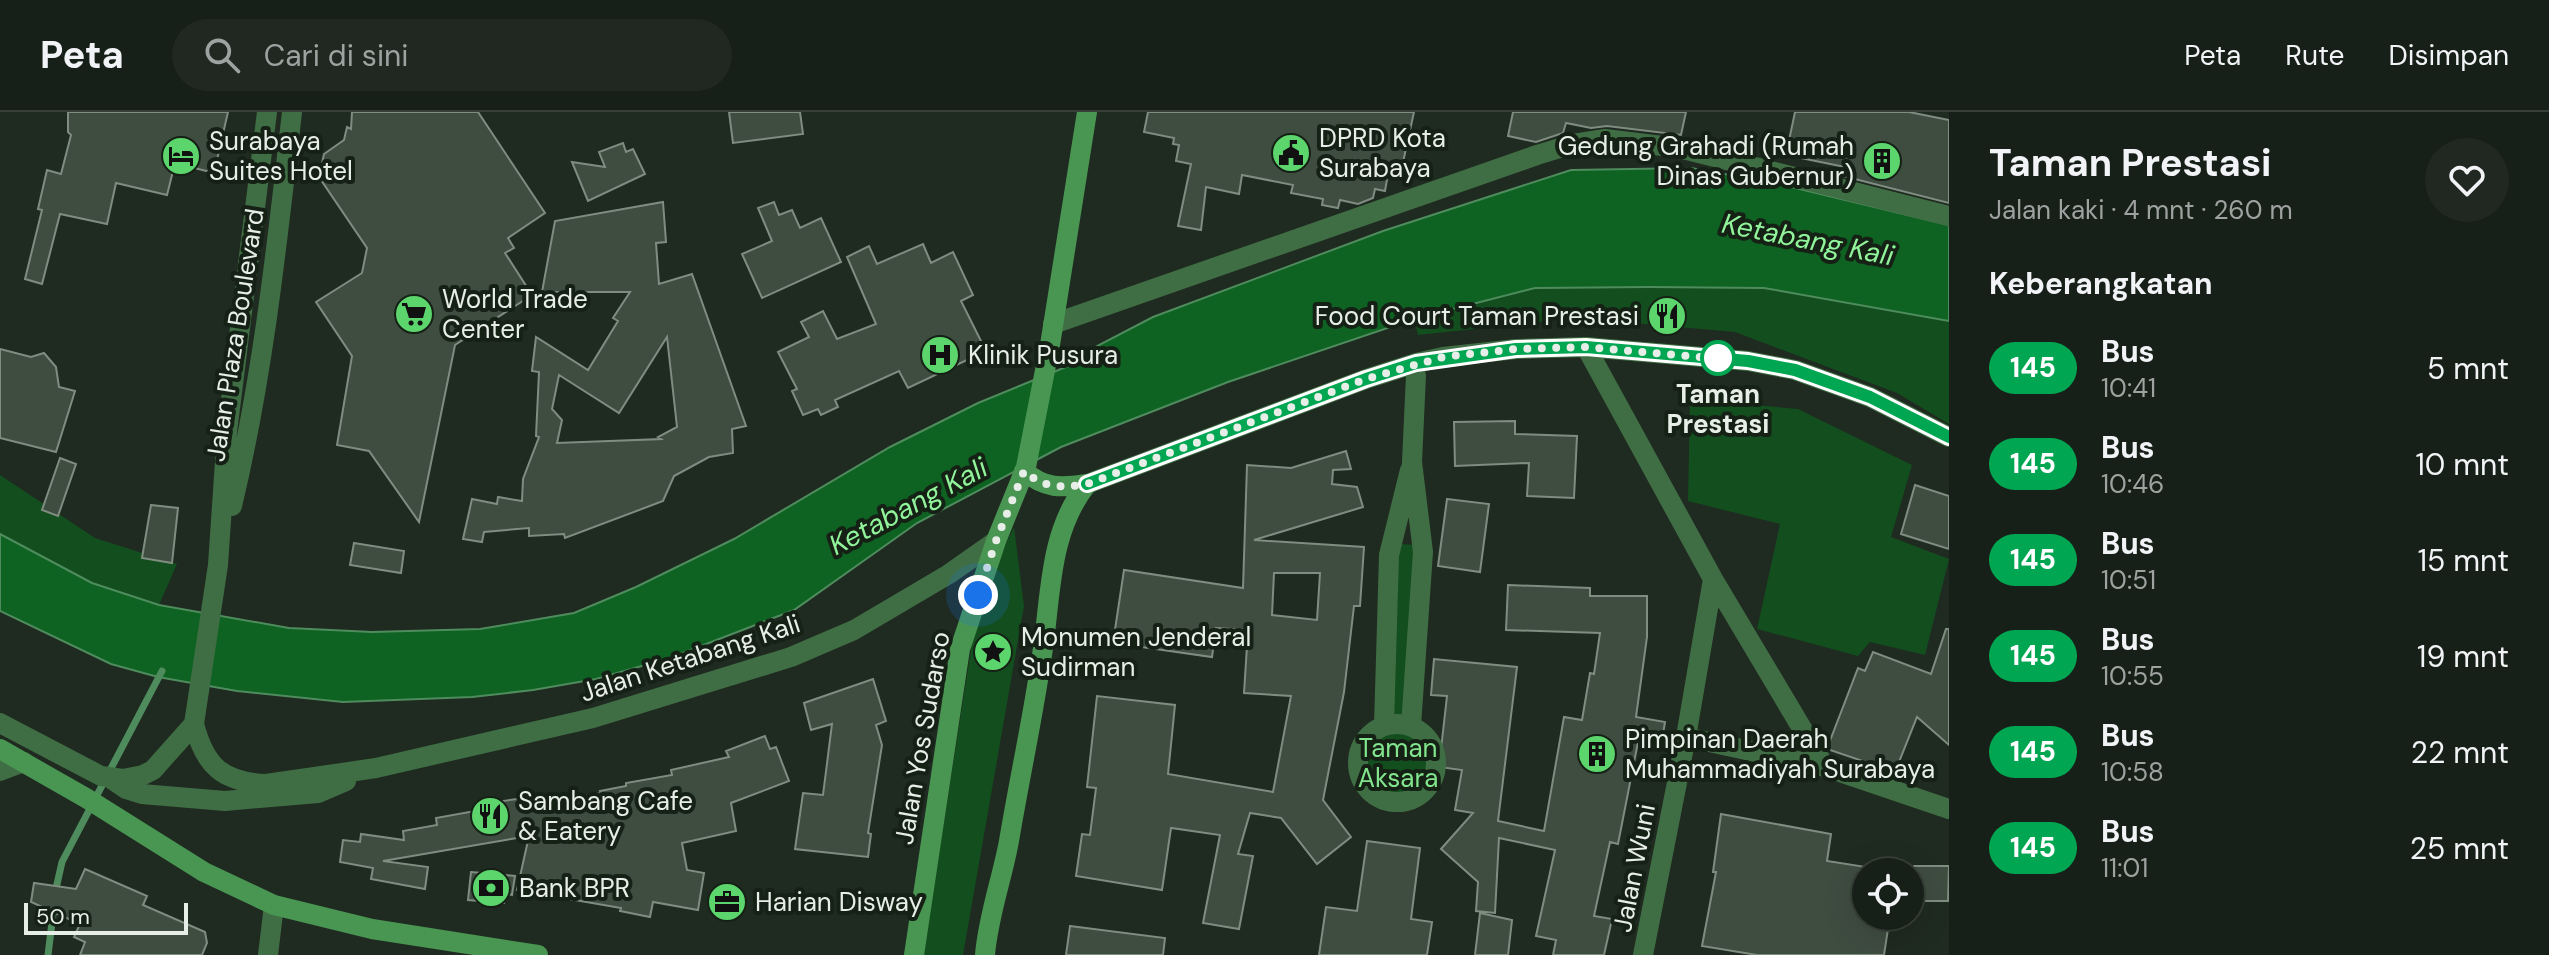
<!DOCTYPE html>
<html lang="id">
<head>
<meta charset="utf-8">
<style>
	body { margin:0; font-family:"DM Sans",sans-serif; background:#202821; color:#f1f3f6; height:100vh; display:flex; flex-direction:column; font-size:30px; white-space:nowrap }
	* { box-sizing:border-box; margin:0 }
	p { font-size:26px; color:#9ea3a2 }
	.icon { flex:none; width:44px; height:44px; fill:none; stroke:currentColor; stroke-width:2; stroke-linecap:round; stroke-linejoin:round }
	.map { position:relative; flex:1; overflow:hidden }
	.panel { display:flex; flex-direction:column; background:#172018; width:600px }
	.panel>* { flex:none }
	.badge { padding:0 16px; border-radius:26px; font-size:28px; line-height:52px }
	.tools { position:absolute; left:1852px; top:746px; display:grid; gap:16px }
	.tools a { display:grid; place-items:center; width:72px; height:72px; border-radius:50%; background:#172018; box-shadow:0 8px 32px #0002,0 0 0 2px #363e37; font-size:40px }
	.scale { position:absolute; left:24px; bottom:20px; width:164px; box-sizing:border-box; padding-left:8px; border:4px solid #e7eee7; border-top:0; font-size:22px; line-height:28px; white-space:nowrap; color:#e7eee7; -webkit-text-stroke:6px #162116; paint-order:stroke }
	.you { position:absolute; width:40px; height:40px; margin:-20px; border:6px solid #fff; border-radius:50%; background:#1a73e8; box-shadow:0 0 0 12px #1a73e833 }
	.map>.badge { position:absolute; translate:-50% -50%; box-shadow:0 0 0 4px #fff }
	h2 { padding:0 40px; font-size:30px; line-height:72px }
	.round { display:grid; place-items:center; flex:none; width:84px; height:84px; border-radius:42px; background:#202821 }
	.overview { display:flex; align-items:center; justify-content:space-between; height:136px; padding:0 40px }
	h1 { font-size:38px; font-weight:700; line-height:60px }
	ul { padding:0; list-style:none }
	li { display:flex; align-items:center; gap:24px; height:96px; padding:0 40px }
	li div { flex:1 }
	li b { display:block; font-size:30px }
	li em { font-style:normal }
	li .badge { min-width:88px; font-weight:700; text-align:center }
	header { display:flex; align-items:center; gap:48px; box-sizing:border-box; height:112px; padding:0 40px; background:#172018; border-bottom:2px solid #363e37 }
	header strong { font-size:38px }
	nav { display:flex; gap:44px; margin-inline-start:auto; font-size:28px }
	.search { width:560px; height:72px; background:#202821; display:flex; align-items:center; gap:20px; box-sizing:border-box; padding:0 28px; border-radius:44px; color:#9ea3a2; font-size:30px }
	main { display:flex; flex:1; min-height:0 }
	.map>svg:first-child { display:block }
	.green { fill:#134e1e }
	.water { fill:#0e6222; stroke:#4f8c5d; stroke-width:2 }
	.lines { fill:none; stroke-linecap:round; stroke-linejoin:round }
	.stream { stroke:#4f8c5d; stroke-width:7 }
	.building { fill:#3f4c40; stroke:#7f8d80; stroke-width:2; fill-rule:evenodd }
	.minor { stroke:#406e44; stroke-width:20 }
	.tertiary { stroke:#406e44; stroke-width:20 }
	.secondary { stroke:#499552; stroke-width:20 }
	.line-casing { stroke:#fff; stroke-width:18 }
	.line { stroke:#00a651; stroke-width:12 }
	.walk { stroke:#e7eee7; stroke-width:8; stroke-dasharray:0 14.4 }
	.stop-dot { fill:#fff; stroke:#00a651; stroke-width:4 }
	.labels { text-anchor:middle; stroke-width:8; stroke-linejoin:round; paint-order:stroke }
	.poi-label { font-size:26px; fill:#e7eee7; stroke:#162116; text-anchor:start }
	.street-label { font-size:26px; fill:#e7eee7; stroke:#162116 }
	.stop-label { font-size:26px; font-weight:bold; fill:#e7eee7; stroke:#162116 }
	.park-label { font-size:26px; fill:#82e58d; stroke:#162116 }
	.water-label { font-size:28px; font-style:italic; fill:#91f49b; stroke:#162116 }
</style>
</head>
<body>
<header>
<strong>Peta</strong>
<div class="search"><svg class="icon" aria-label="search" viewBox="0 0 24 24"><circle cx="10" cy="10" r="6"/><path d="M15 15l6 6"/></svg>Cari di sini</div>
<nav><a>Peta</a><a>Rute</a><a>Disimpan</a></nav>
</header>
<main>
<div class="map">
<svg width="1949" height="843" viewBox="0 0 1949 843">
	<rect width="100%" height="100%" fill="#1f2a20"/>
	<path class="green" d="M1649 175 1764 176 1949 209V312L1897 281 1735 220 1577 206 1418 223 1414 207 1535 176Z
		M1690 287 1798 297 1912 353 1891 425 1949 447 1925 543 1870 530 1858 544 1757 517 1780 412 1688 389Z
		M0 363 95 426 177 452 159 493 92 471 0 422Z
		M1014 415 1024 494 963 843H923L979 487Z
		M1399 432 1415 433 1404 609 1389 607Z
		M1364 651a33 33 0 1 1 66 0a33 33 0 1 1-66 0Z"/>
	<path class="water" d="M1691 56 1779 72 1949 113V209L1764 176 1649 175 1535 176 1414 207 1228 270 1061 335 917 411 794 498 670 546 596 567 533 578 472 585 343 590 237 579 158 565 111 552 0 499V422L92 471 159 493 289 516 372 520 480 517 574 501 636 475 734 427 890 335 978 291 1073 252 1097 234 1153 205 1383 119 1571 58Z"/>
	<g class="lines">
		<path class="stream" d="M55 781 62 750 162 559
			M48 843 54 794"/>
	</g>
	<path class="building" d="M68 0H228L214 61 175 51 167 83 116 71 107 112 60 102 42 172 25 167 42 98 38 97 47 58 61 62 71 23 68 20Z
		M352 0H478L545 101 508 126 514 136 505 141 532 183 455 233 419 410 369 339 337 333 352 244 316 190 362 161 367 136 319 65 324 42 344 28 347 15 351 17Z
		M729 0H800L803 22 733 31Z
		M1148 0H1414L1400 64 1388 62 1385 79 1375 77 1373 86 1358 92 1340 88 1338 96 1322 93 1323 87 1291 81 1293 73 1242 63 1239 82 1206 75 1201 118 1178 114 1191 52 1176 49 1179 33 1173 32 1174 26 1144 20Z
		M1513 0H1686L1681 23 1607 14 1591 16 1566 11 1563 21 1536 30 1508 24Z
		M1795 0H1909L1949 8V91L1843 64 1845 55 1786 43Z
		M623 31 626 40 633 37 645 62 588 89 572 50 605 55 599 40Z
		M663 90 666 130 656 131 659 172 692 162 746 314 732 317 733 341 709 345 674 364 663 389 565 426 564 422 529 424V416L484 420 482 430 463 427 472 387 497 392 498 385 522 389 523 367 539 325 536 324 539 260 532 259 536 225 588 258 618 209 613 206 630 180H542L555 109ZM667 225 677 315 658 325 661 327 557 331 562 308 552 297 559 263 619 301Z
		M774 90 779 103 792 98 800 116 821 106 841 150 762 186 742 142 772 129 758 96Z
		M923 132 931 151 953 140 973 183 961 189 986 239 908 276 899 259 835 288 838 295 821 303 818 297 803 303 792 279 797 277 778 240 809 225 801 210 823 199 837 227 876 212 847 145 869 134 877 152Z
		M0 237 31 245 44 241 56 255 59 275 75 279 56 340 0 326Z
		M1515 309V322L1577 324 1574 386 1527 384 1529 351 1455 354 1454 310Z
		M1346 339 1351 357 1333 358 1332 372 1357 375 1363 395 1254 428 1364 435 1360 494H1354L1344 580 1323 688 1351 725 1317 752 1281 706 1250 701 1238 742 1253 744 1239 817 1203 811 1220 723 1171 716 1162 778 1076 764 1082 722 1090 723 1096 676 1087 675 1097 584 1175 593 1168 662 1273 680 1291 584 1244 581 1248 518 1216 516 1212 545 1113 531 1124 458 1243 476 1247 353 1291 356ZM1274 461H1320L1317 508 1272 503Z
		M60 346 76 352 58 404 42 398Z
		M1915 373 1949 384V437L1901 422Z
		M1447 387 1489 392 1480 460 1438 454Z
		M151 393 178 396 172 451 142 446Z
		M354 431 404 439 401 461 350 453Z
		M1508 473 1590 476V484H1647V525L1636 605 1665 610 1662 628 1639 625 1618 732 1610 730 1594 804 1612 807 1604 843H1553L1556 828 1536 824 1555 738 1499 726 1495 801 1476 799 1478 770 1441 737 1473 701 1455 698 1462 658 1439 655 1447 584 1431 583 1434 547 1517 555 1498 709 1544 719 1564 605 1582 608 1590 561 1594 562 1600 521 1506 518Z
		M1946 517H1949V633L1917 605 1895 660 1830 638 1828 634 1858 556 1865 559 1873 540 1931 562Z
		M873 567 886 609 876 613 882 633 868 721 871 722 868 745 795 737 803 681 823 683 832 612 811 618 804 591Z
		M765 624 770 637 776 635 789 669 731 691 736 719 682 731 687 758 704 761 698 798 653 790 650 805 620 799 621 796 517 778 529 724 383 749 428 755 425 777 371 767 373 756 340 750 343 728 360 730 361 722 404 728 403 719 437 713 436 706 503 694V689L545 683 546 687 553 685 554 690 601 681 600 679 626 674V671L672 663 671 658 729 645 726 639Z
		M1721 702 1831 722 1827 749 1866 755V804H1890L1884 843H1757L1702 834 1716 760H1713Z
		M1367 729 1420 736 1411 807 1432 810 1427 843H1319L1326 795 1357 799Z
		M1914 754H1949L1948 789H1913Z
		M85 757 147 784 143 793 205 820 207 831 202 843H80L85 830 74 825 80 812 31 790 34 771 76 777Z
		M471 760 515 764 512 783 505 781 504 791 468 788Z
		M1480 801 1512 808 1508 843H1475Z
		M1070 814 1165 826 1163 843H1066Z"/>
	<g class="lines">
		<path class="minor" d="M1053 212 1537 43 1573 32 1605 27 1679 36 1949 104
			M1586 235 1713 467 1825 655 1949 697
			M1358 651a39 39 0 1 1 78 0a39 39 0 1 1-78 0Z
			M1384 614 1389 443 1410 358
			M1411 614 1423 440 1412 350 1416 263
			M1686 625 1825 655
			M0 659 24 650
			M1643 843 1686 625 1713 467"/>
		<path class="tertiary" d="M267 0 227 320 218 453 194 612C205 654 222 670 266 672L376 656 593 606 791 545 854 518 949 462 996 429
			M1087 372 1366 267 1416 251 1443 245 1516 237 1586 235 1748 249 1795 258 1870 285 1949 325
			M232 394C263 265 277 132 292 0
			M0 611 101 664 123 667 143 663 153 658 194 612
			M110 666 126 677 142 682 225 689 318 681 346 669
			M268 843 274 793"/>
		<path class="secondary" d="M1024 359C1045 377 1061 376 1087 372
			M0 637 86 686 204 760 274 793 372 817 538 843
			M914 843 960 537 996 429 1026 355 1050 233 1087 0
			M985 843C988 805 1002 767 1009 729 1020 663 1035 596 1044 529 1051 475 1051 417 1087 372"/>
	</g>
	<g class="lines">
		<g class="line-casing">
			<path id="line" d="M1087 372 1366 267 1416 251 1516 237 1586 235 1748 249 1795 258 1870 285 1949 325"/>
		</g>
		<use href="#line" class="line"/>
		<path class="walk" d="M978 483 996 429 1024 359C1045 377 1061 376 1087 372L1366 267 1443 245 1516 237 1586 235 1722 247 1718 246"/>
	</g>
	<defs>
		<g id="civic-disc" transform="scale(2)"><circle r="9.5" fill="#5cd56d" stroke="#162116"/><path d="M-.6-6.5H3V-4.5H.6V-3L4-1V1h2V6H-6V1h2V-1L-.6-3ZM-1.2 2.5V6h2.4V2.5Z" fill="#111"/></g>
		<g id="hotel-disc" transform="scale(2)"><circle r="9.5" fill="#5cd56d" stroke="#162116"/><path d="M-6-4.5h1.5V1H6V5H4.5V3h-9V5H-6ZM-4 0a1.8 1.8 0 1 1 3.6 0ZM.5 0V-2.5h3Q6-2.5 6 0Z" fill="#111"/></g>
		<g id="building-disc" transform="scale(2)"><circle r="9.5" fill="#5cd56d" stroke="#162116"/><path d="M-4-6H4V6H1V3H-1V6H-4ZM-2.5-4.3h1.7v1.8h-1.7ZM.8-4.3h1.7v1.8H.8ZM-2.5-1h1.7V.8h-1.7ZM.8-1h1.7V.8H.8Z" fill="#111"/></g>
		<g id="supermarket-disc" transform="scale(2)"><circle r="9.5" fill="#5cd56d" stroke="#162116"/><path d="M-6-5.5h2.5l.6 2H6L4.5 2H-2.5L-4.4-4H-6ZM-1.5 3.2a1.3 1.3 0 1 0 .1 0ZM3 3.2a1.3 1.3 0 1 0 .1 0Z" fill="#111"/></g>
		<g id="restaurant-disc" transform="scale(2)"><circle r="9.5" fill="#5cd56d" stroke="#162116"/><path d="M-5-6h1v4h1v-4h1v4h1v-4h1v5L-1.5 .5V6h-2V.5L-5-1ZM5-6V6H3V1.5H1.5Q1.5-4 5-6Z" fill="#111"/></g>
		<g id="hospital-disc" transform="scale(2)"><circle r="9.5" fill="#5cd56d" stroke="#162116"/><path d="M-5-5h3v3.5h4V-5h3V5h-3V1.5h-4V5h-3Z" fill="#111"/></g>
		<g id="sight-disc" transform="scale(2)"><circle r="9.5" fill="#5cd56d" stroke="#162116"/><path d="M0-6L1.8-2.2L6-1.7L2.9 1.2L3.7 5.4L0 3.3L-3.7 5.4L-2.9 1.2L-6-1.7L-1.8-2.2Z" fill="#111"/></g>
		<g id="bank-disc" transform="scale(2)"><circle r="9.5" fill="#5cd56d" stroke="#162116"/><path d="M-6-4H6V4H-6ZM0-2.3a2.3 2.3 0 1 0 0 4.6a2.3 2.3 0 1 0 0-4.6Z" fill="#111"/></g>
		<g id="office-disc" transform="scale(2)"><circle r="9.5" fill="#5cd56d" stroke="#162116"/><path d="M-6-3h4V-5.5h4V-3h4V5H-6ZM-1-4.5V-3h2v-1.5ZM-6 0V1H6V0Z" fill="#111"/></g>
	</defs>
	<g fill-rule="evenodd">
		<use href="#civic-disc" x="1291" y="41"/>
		<use href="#hotel-disc" x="181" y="44"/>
		<use href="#building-disc" x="1882" y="49"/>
		<use href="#supermarket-disc" x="414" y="202"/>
		<use href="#restaurant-disc" x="1667" y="204"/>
		<use href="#hospital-disc" x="940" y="243"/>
		<use href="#sight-disc" x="993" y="540"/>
		<use href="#building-disc" x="1597" y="642"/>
		<use href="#restaurant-disc" x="490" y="704"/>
		<use href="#bank-disc" x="491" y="776"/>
		<use href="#office-disc" x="727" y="790"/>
	</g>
	<circle class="stop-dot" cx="1718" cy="246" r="16"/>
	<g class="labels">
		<g class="poi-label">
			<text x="1319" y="35">DPRD Kota<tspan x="1319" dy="30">Surabaya</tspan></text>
			<text x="209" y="38">Surabaya<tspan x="209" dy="30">Suites Hotel</tspan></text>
			<text x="1854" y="43" text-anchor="end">Gedung Grahadi (Rumah<tspan x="1854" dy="30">Dinas Gubernur)</tspan></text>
			<text x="442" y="196">World Trade<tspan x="442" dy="30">Center</tspan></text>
			<text x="1639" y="213" text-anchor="end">Food Court Taman Prestasi</text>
			<text x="968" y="252">Klinik Pusura</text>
			<text x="1021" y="534">Monumen Jenderal<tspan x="1021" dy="30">Sudirman</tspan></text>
			<text x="1625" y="636">Pimpinan Daerah<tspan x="1625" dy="30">Muhammadiyah Surabaya</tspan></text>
			<text x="518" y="698">Sambang Cafe<tspan x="518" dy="30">&amp; Eatery</tspan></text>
			<text x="519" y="785">Bank BPR</text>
			<text x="755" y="799">Harian Disway</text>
		</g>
		<g class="street-label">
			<text transform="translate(235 223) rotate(-81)" y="9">Jalan Plaza Boulevard</text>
			<text transform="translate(690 546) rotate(-18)" y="9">Jalan Ketabang Kali</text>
			<text transform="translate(922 626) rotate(-80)" y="9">Jalan Yos Sudarso</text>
			<text transform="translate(1634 756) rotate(-79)" y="9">Jalan Wuni</text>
		</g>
		<g class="stop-label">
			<text x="1718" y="291">Taman<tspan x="1718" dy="30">Prestasi</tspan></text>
		</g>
		<g class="park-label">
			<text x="1398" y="645">Taman<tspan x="1398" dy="30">Aksara</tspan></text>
		</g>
		<g class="water-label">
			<text transform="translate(1808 127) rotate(11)" y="10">Ketabang Kali</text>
			<text transform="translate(908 394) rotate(-28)" y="10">Ketabang Kali</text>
		</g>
	</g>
</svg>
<div class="tools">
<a><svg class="icon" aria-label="locate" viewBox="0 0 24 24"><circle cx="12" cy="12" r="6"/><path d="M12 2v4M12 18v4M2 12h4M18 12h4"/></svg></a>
</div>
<div class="scale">50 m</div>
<div class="you" style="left:978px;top:483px"></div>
</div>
<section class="panel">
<div class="overview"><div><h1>Taman Prestasi</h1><p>Jalan kaki · 4 mnt · 260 m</p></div><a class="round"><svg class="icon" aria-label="heart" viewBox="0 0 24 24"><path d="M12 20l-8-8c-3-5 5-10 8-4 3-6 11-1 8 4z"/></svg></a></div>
<h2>Keberangkatan</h2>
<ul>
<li><span class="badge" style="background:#00a651;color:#fff">145</span><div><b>Bus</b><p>10:41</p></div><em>5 mnt</em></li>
<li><span class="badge" style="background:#00a651;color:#fff">145</span><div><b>Bus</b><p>10:46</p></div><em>10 mnt</em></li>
<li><span class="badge" style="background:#00a651;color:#fff">145</span><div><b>Bus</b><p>10:51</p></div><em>15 mnt</em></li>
<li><span class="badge" style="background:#00a651;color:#fff">145</span><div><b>Bus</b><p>10:55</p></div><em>19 mnt</em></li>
<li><span class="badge" style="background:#00a651;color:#fff">145</span><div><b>Bus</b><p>10:58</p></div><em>22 mnt</em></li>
<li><span class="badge" style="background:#00a651;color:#fff">145</span><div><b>Bus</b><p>11:01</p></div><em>25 mnt</em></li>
</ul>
</section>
</main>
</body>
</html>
